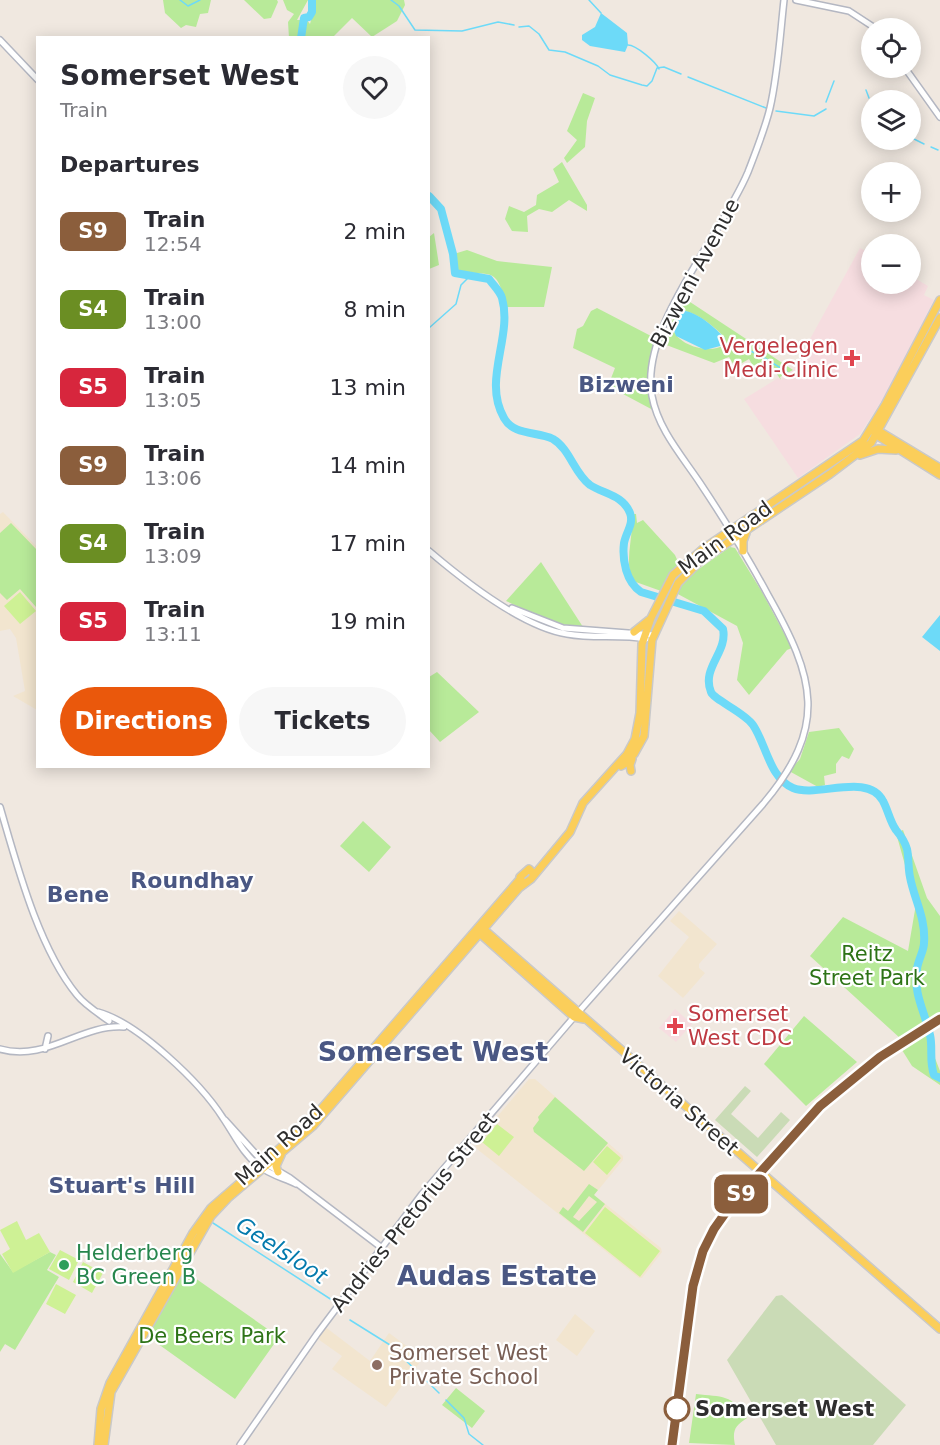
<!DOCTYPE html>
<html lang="en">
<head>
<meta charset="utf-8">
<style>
	body { margin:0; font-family:"DejaVu Sans",sans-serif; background:#f7f7f7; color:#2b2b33; height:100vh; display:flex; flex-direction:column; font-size:22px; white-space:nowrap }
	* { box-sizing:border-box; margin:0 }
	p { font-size:20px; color:#7c7c81 }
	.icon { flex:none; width:33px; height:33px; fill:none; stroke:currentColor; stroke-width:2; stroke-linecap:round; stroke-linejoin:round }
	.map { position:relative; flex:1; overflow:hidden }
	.side { position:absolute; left:36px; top:36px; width:394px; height:732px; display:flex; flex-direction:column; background:#fff; border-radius:0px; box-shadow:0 3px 15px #0003 }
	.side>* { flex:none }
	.badge { padding:0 12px; border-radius:9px; font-size:21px; line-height:39px }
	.fabs { position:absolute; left:861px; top:18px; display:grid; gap:12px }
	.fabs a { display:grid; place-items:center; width:60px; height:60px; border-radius:50%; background:#fff; box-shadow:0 3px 15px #0003; font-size:30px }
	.map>.badge { position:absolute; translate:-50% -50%; box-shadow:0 0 0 3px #fff }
	h2 { padding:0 24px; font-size:22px; line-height:54px }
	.round { display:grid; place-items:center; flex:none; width:63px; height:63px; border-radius:32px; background:#f7f7f7 }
	.summary { display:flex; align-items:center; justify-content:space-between; height:102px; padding:0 24px }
	h1 { font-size:28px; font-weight:700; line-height:45px }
	.button { display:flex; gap:12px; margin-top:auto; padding:12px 24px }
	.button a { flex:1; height:69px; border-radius:36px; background:#ea580c; color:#fff; font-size:24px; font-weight:700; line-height:69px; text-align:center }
	.button a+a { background:#f7f7f7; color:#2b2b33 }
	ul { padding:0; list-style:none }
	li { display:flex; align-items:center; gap:18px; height:78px; padding:0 24px }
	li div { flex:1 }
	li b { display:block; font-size:22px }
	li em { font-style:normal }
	li .badge { min-width:66px; font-weight:700; text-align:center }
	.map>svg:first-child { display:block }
	.education { fill:#f2e5cf }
	.medical { fill:#f6dde0 }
	.green { fill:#b8ea99; fill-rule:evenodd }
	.cemetery { fill:#cadbb6 }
	.pitch { fill:#cef195 }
	.water { fill:#6ddaf8 }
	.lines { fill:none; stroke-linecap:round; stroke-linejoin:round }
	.stream { stroke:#6ddaf8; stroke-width:1.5 }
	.river { stroke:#6ddaf8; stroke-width:8 }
	.minor-casing { stroke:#b4b7c2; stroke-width:8 }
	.major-casing { stroke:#c9c9c9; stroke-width:10 }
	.minor { stroke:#fff; stroke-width:5 }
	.major { stroke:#fbce5a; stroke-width:7 }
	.rail-casing { stroke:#a2a6b9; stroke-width:4 }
	.rail { stroke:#fff; stroke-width:1.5; stroke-dasharray:4.5; stroke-linecap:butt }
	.line-casing { stroke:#fff; stroke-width:14 }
	.line { stroke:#8b5e3c; stroke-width:9 }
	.health-dot { fill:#e0444e; stroke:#fff; stroke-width:2 }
	.leisure-dot { fill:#2e9e5b; stroke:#fff; stroke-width:2 }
	.education-dot { fill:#8d6e63; stroke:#fff; stroke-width:2 }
	.stop-dot { fill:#fff; stroke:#8b5e3c; stroke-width:3 }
	.labels { text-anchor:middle; stroke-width:4.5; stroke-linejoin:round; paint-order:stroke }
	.street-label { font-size:21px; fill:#2e2e2e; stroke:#fff }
	.health-label { font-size:21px; fill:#be3a42; stroke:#fff; text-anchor:end }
	.park-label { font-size:21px; fill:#2d7316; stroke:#fff }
	.leisure-label { font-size:21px; fill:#27864d; stroke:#fff; text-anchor:start }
	.education-label { font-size:21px; fill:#785e54; stroke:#fff; text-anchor:start }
	.stop-label { font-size:21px; font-weight:bold; fill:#2e2e2e; stroke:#fff; text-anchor:start }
	.neighbourhood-label { font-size:22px; font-weight:bold; fill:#4a5783; stroke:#fff }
	.water-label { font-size:22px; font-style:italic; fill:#037aad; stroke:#fff }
	.district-label { font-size:27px; font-weight:bold; fill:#4a5783; stroke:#fff }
</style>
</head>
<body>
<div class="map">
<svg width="940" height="1445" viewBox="0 0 940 1445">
	<rect width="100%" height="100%" fill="#f0e8e0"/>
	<path class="education" d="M3 512 37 547V710L13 696 25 691 16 638 10 629 0 631V514Z
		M679 911 717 944 699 964V968L705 973 683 998 658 976 689 937 670 921Z
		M529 1079H535L623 1156V1160L594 1195 661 1248 662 1252 642 1278H639L477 1149 475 1143Z
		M575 1314 595 1331 577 1356 556 1340Z
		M324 1326 370 1361 389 1333 423 1358 386 1407 332 1369 342 1356 315 1337Z"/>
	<path class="medical" d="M860 248 871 254 872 284H910L911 276 928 286 924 295 934 300 885 396 860 434 798 478 744 399 778 378 781 380 793 370Z
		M675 1009 692 1024 676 1042 659 1028Z"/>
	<path class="green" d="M163 0H211L208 13 200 14 196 27 186 25 181 28 165 13Z
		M244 0H277L278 2 271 18 264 19Z
		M283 0H308L297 20H307L310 24 316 0H404L405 5 397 21 372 37 352 18 333 37 289 38 288 22 294 14 287 10Z
		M583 93 595 98 587 121 585 147 567 163 564 158 577 140 567 131Z
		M562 162 587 205V211L569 200 552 212 539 209 527 216 528 232 512 231 505 219 509 206 524 212 536 205 537 195 559 182 553 169Z
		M434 233 439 265 429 269V277V237Z
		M467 250 497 261 552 267 544 307H507C495 262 492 279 456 270L457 253Z
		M684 298 793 370 780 377 781 380 772 367 766 370 761 362 753 366 749 359 735 367 729 357 714 363 661 343ZM685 311C699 314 715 327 725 338L724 345C709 355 675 345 672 326L679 312Z
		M597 308 651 336 654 340 648 380 653 410 608 386 615 368 573 348 577 329 583 326 591 311Z
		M631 514H636L637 523 643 520 675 555 679 564 661 591 633 581C623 559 635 537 631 514Z
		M11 523 37 550 36 607 20 589 7 600 0 593V533Z
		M730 547 735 548 762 592 792 648 787 650 749 695 737 680 743 643 737 626 676 593 689 576Z
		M541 562 583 627 558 624 506 601Z
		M437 672 479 712 440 742 429 730V677Z
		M839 728 854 749 849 759 842 756 836 764V773L824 776 825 785 818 787 789 771 800 759 809 732Z
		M363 821 391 847 369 872 340 846Z
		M903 830 927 898 940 916V1016L901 1039 810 956 843 917 908 951 916 904 896 833Z
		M804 1016 857 1062 806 1106 764 1064Z
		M933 1025V1053L940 1071V1085L912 1066 902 1050Z
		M555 1097 608 1143 584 1171 534 1132 533 1128 539 1120 538 1117Z
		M589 1184 598 1190 594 1195 605 1204 583 1232 559 1213 563 1207 568 1211ZM589 1196 597 1202 579 1221 573 1217Z
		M50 1252 56 1255 47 1270 59 1277 15 1350 5 1344 0 1352V1254L13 1272Z
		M185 1271 279 1337 235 1399 147 1336Z
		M456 1388 485 1411 472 1428 442 1405Z
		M696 1394C722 1397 732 1394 747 1418 735 1426 732 1430 735 1445L689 1443Z"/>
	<path class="cemetery" d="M745 1086 751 1091 731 1114 758 1138 781 1112 790 1120 757 1157 715 1120Z
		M782 1295 906 1405 873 1445H776L727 1360 776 1296Z"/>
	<path class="pitch" d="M20 592 36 611 20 624 4 606Z
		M497 1124 514 1137 499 1156 482 1142Z
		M607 1146 621 1158 607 1175 593 1162Z
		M605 1207 660 1251 640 1277 585 1233Z
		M17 1221 26 1240 39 1233 50 1252 13 1273 2 1254 10 1249 0 1230Z
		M60 1250 79 1260 69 1280 49 1269Z
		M83 1262 103 1273 92 1293 73 1282Z
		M56 1284 76 1295 65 1314 46 1304Z"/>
	<path class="water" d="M601 13 627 33 628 45 625 52 590 46 582 40V35L595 27Z
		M685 311C699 313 715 328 725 338L724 345 705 350 676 336 672 326 679 312Z
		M940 615V651L922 637Z"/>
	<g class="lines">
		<path class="stream" d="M180 0 188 6 200 0
			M391 0 399 6 415 30 462 31 498 22 514 25
			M589 0 601 13
			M519 27 529 26 539 34 549 50 565 52 598 66 610 75 642 85 647 86 652 81 657 68 664 67 681 74
			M628 45C636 45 656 62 659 69
			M688 77 766 108
			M866 90 869 98
			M826 102 834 81
			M776 111 814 116 826 109
			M910 137 924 144
			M931 147 938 150
			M429 328 456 304 461 285 471 275
			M734 345 758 354 787 372
			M213 1223 335 1302
			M350 1320 390 1345 439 1393
			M446 1400 464 1418 469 1434 483 1445"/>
		<path class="river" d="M301 38 304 18 309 17 312 12V0
			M429 196 441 209 453 254 455 273 489 279C493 285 500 291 502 298 513 337 482 380 504 418 514 436 537 431 553 439 570 449 574 473 590 485 604 494 623 495 630 513 634 524 626 532 624 543 622 560 626 582 641 592L704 611 723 629C728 652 701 668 711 692 714 700 744 712 753 725 766 744 770 779 793 788 817 798 868 772 883 801 888 810 890 822 896 830 901 836 905 842 907 849 909 858 908 868 910 877 914 899 926 918 924 943 924 951 918 960 917 969 913 994 925 1012 930 1035 933 1047 929 1061 934 1075L940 1078"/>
		<g class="minor-casing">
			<path id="minor" d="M796 0 849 11 875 28
				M0 40 38 80
				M905 68 940 117
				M429 551C463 580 523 627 567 634 593 639 620 634 646 639
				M512 608 563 628 654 635
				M0 807C17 865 38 947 77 995 85 1005 98 1013 109 1021
				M98 1012C138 1023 200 1082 223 1118 234 1134 243 1154 259 1166 270 1175 284 1178 296 1184
				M0 1049C47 1062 80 1024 124 1027
				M45 1049 48 1036
				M225 1120 263 1162 290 1178 382 1248
				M240 1445 317 1334 422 1194 574 1017 763 804C829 726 815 678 768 595 747 556 724 519 700 483 682 456 658 429 652 396 639 327 721 237 748 172 756 151 765 129 770 108 778 73 780 36 784 0"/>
		</g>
		<g class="major-casing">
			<path id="major" d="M877 430 940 468
				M875 434 940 475
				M860 455 878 449 896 450
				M743 551V541L746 533
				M634 632 649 620
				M626 762 634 754 644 736 652 640 678 583 699 562 830 474 871 443 940 318
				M621 766 626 763 623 759
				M631 771 630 765 632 759
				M522 882 520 877 529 869 534 874
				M481 927 940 1329
				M477 931 574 1017 584 1019
				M278 1172 276 1166 281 1155
				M98 1445 101 1409 110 1383 193 1233 211 1208 309 1123 520 879
				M104 1445 111 1392 211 1216 228 1198 313 1126 519 888 531 879 570 832 583 803 627 754 635 739 640 713 642 644 651 618 673 575 703 549 863 441 885 405 940 300"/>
		</g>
		<use href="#minor" class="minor"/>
		<use href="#major" class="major"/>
		<g class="rail-casing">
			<path id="rail" d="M672 1445 693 1286 703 1250 714 1229 731 1205 820 1106 880 1057 940 1019"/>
		</g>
		<use href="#rail" class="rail"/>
	</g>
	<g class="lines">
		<g class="line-casing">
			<path id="line" d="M672 1445 693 1286 703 1251 714 1229 731 1205 820 1106 880 1057 940 1019"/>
		</g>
		<use href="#line" class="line"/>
	</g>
	<g class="health-dot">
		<path d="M849 349h6v6h6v6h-6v6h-6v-6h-6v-6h6z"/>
		<path d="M672 1017h6v6h6v6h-6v6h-6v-6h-6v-6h6z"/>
	</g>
	<circle class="leisure-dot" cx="64" cy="1265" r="6"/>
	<circle class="education-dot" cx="377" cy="1365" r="6"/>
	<circle class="stop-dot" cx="677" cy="1409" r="12"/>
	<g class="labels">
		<g class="street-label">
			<text transform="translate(695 273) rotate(-62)" y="7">Bizweni Avenue</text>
			<text transform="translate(725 538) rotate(-36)" y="7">Main Road</text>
			<text transform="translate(679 1102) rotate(41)" y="7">Victoria Street</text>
			<text transform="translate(279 1145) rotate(-42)" y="7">Main Road</text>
			<text transform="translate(414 1212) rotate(-51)" y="7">Andries Pretorius Street</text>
		</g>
		<g class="health-label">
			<text x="838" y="353">Vergelegen<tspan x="838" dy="24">Medi-Clinic</tspan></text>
			<text x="688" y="1021" text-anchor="start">Somerset<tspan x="688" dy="24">West CDC</tspan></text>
		</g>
		<g class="park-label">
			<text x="867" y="961">Reitz<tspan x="867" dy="24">Street Park</tspan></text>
			<text x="212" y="1343">De Beers Park</text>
		</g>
		<g class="leisure-label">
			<text x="76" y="1260">Helderberg<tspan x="76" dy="24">BC Green B</tspan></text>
		</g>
		<g class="education-label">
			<text x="389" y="1360">Somerset West<tspan x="389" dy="24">Private School</tspan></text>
		</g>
		<g class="stop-label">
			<text x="695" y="1416">Somerset West</text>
		</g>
		<g class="neighbourhood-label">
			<text x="626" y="392">Bizweni</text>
			<text x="192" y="888">Roundhay</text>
			<text x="78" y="902">Bene</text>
			<text x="122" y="1193">Stuart's Hill</text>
		</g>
		<g class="water-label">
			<text transform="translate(282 1250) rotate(33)" y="8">Geelsloot</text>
		</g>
		<g class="district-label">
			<text x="433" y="1061">Somerset West</text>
			<text x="497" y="1285">Audas Estate</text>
		</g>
	</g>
</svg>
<div class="fabs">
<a><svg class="icon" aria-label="locate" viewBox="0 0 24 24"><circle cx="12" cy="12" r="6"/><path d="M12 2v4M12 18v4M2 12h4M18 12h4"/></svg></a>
<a><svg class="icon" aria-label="layers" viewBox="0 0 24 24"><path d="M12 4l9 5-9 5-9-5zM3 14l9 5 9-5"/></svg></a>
<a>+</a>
<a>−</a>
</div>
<b class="badge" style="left:741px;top:1194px;background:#8b5e3c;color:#fff">S9</b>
<section class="side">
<div class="summary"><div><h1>Somerset West</h1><p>Train</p></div><a class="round"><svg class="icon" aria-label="heart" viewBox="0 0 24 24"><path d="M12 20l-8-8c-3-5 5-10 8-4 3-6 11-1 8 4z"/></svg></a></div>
<h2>Departures</h2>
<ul>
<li><span class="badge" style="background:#8b5e3c;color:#fff">S9</span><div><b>Train</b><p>12:54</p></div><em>2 min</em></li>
<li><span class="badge" style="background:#6b8e23;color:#fff">S4</span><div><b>Train</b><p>13:00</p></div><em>8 min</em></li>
<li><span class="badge" style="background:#d7263d;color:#fff">S5</span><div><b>Train</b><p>13:05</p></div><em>13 min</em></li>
<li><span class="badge" style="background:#8b5e3c;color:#fff">S9</span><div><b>Train</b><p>13:06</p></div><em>14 min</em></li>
<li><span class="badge" style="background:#6b8e23;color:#fff">S4</span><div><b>Train</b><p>13:09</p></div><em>17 min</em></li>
<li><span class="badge" style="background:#d7263d;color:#fff">S5</span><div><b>Train</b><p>13:11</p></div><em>19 min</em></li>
</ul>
<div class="button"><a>Directions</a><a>Tickets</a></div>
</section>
</div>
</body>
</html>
